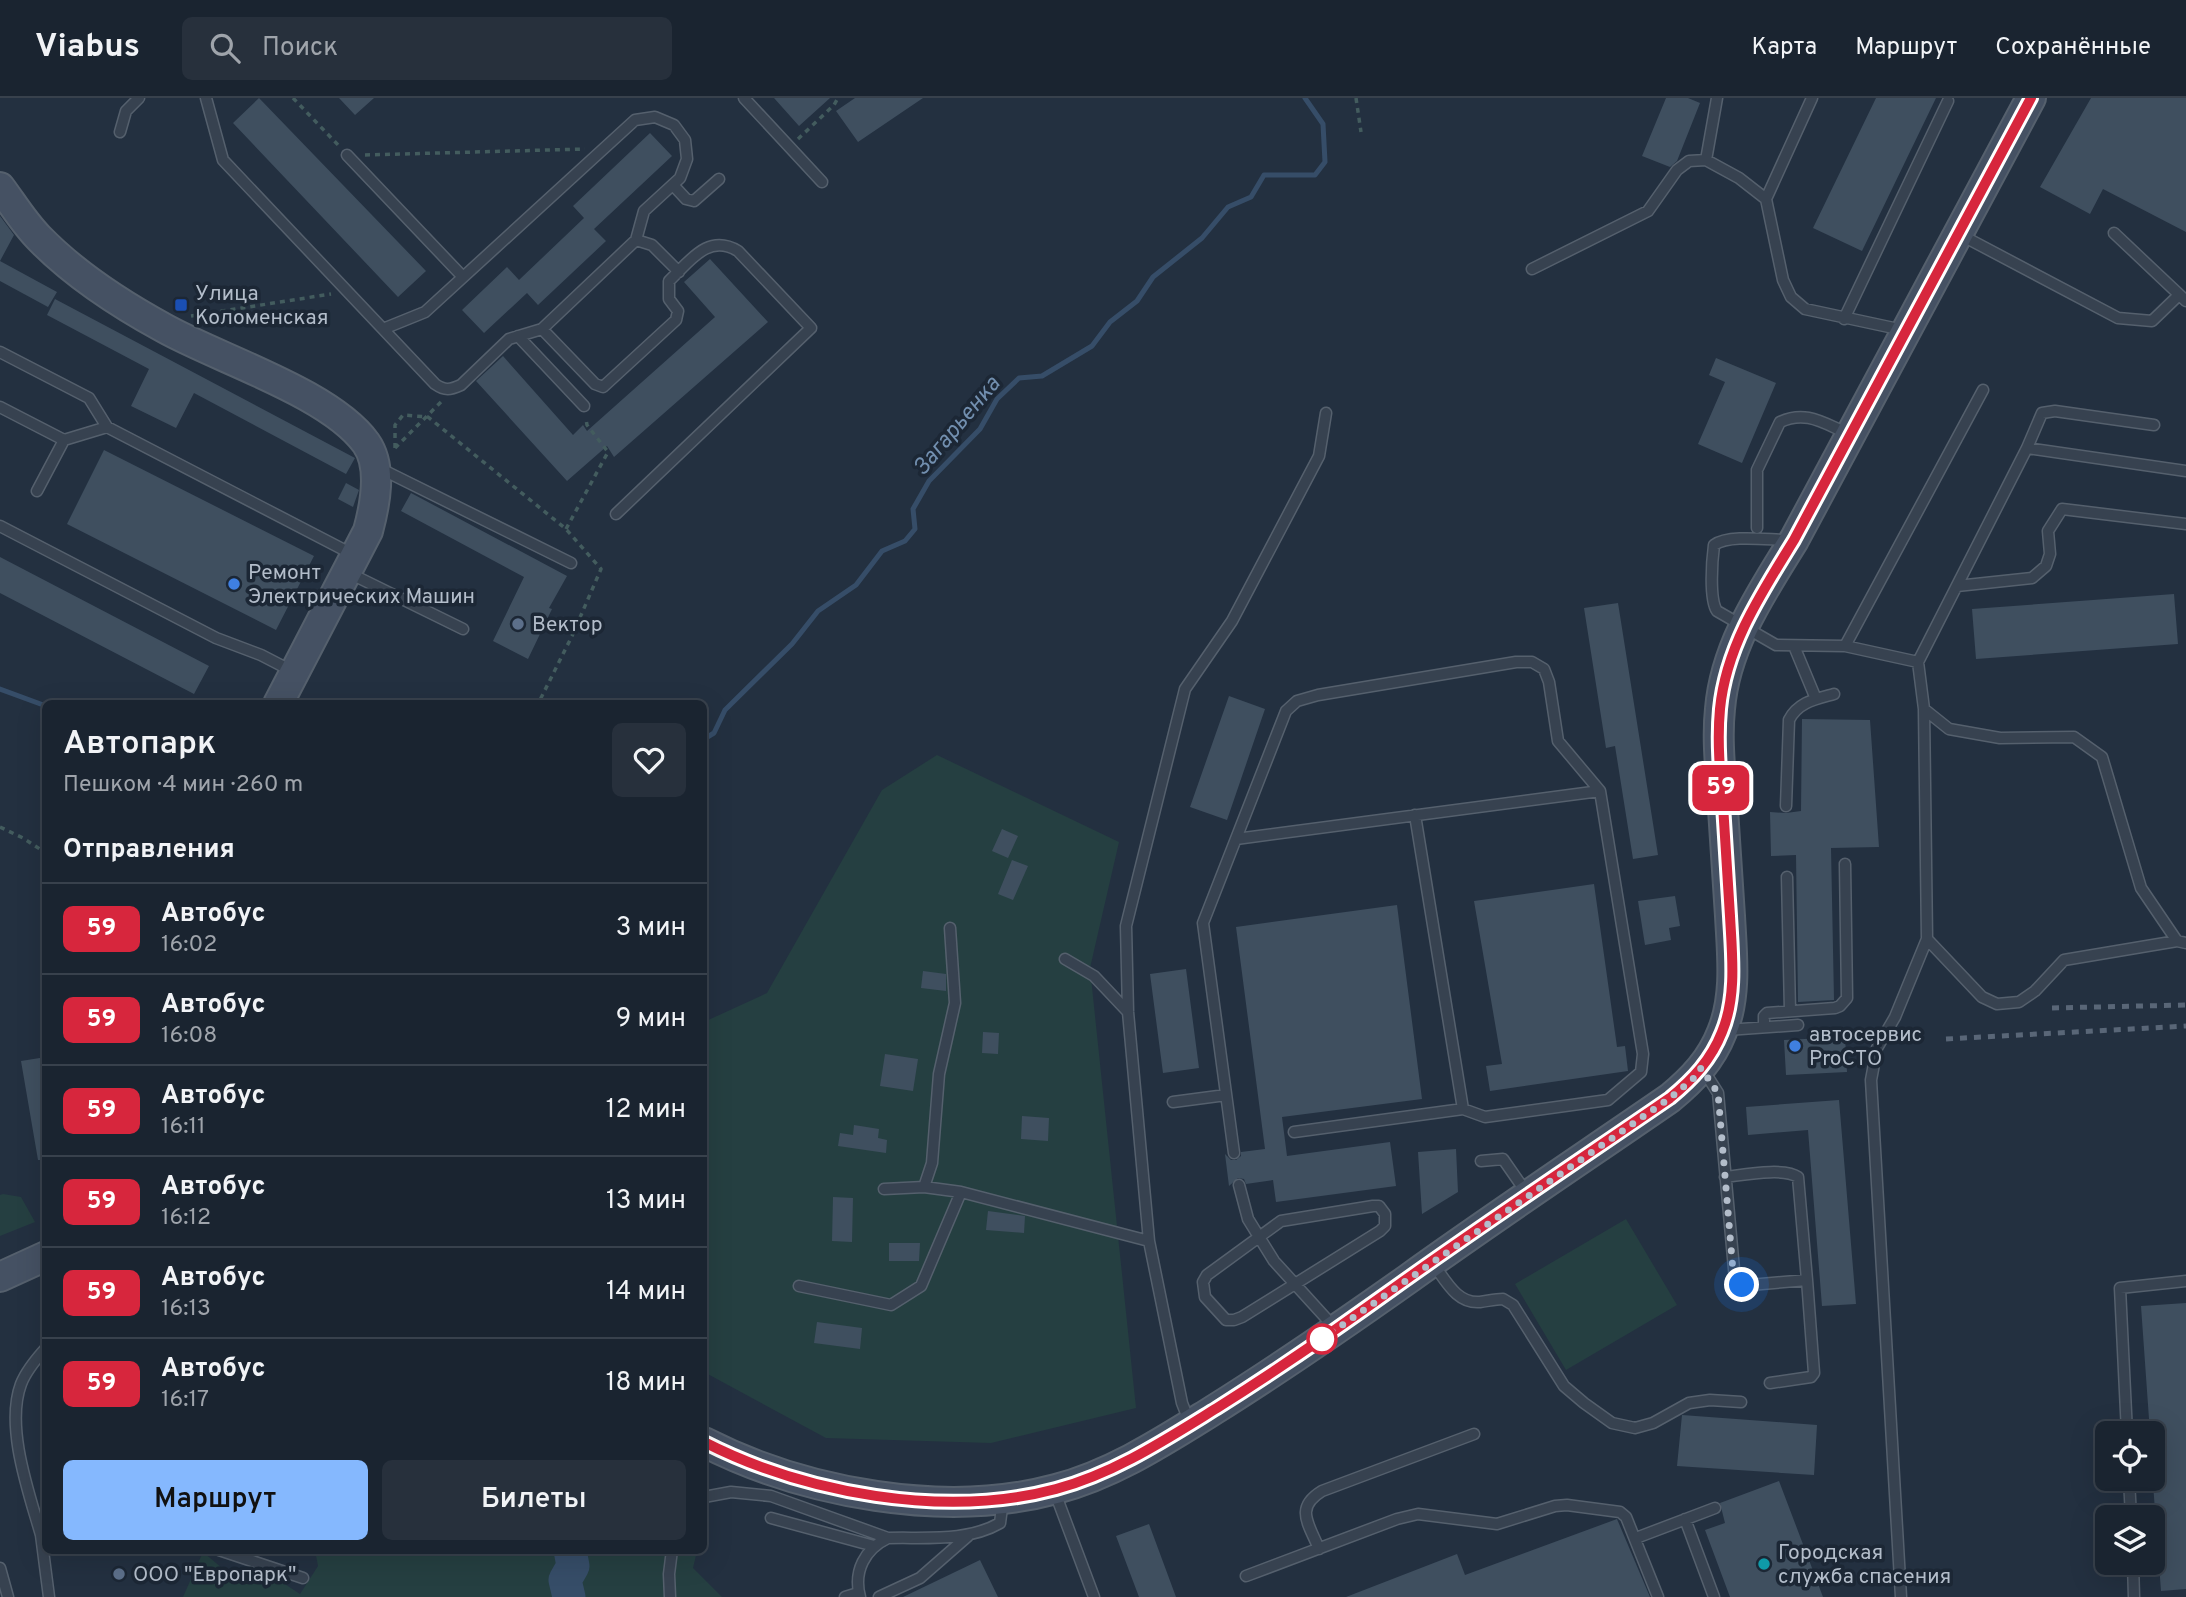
<!DOCTYPE html>
<html lang="ru">
<head>
<meta charset="utf-8">
<style>
	body { margin:0; font-family:Overpass,sans-serif; background:#27303c; color:#f1f3f6; height:100vh; display:flex; flex-direction:column; font-size:26px; white-space:nowrap }
	* { box-sizing:border-box; margin:0 }
	p { font-size:23px; color:#9fa4ab }
	.icon { flex:none; width:38px; height:38px; fill:none; stroke:currentColor; stroke-width:2; stroke-linecap:round; stroke-linejoin:round }
	.map { position:relative; flex:1; overflow:hidden }
	.panel { position:absolute; left:42px; top:602px; width:665px; height:854px; display:flex; flex-direction:column; background:#1a2430; border-radius:10px; box-shadow:0 7px 28px #0002,0 0 0 2px #38414c }
	.panel>* { flex:none }
	.badge { padding:0 14px; border-radius:10px; font-size:24px; line-height:46px }
	.tools { position:absolute; left:2095px; top:1323px; display:grid; gap:14px }
	.tools a { display:grid; place-items:center; width:70px; height:70px; border-radius:10px; background:#1a2430; box-shadow:0 7px 28px #0002,0 0 0 2px #38414c; font-size:35px }
	.you { position:absolute; width:35px; height:35px; margin:-18px; border:5px solid #fff; border-radius:50%; background:#1a73e8; box-shadow:0 0 0 10px #1a73e833 }
	.map>.badge { position:absolute; translate:-50% -50%; box-shadow:0 0 0 4px #fff }
	h2 { padding:0 21px; font-size:26px; line-height:63px }
	.round { display:grid; place-items:center; flex:none; width:74px; height:74px; border-radius:10px; background:#27303c }
	.head { display:flex; align-items:center; justify-content:space-between; height:119px; padding:0 21px }
	h1 { font-size:33px; font-weight:600; line-height:52px }
	.action { display:flex; gap:14px; margin-top:auto; padding:14px 21px }
	.action a { flex:1; height:80px; border-radius:10px; background:#85b8fe; color:#111; font-size:28px; font-weight:600; line-height:80px; text-align:center }
	.action a+a { background:#27303c; color:#f1f3f6 }
	ul { padding:0; list-style:none }
	li { display:flex; align-items:center; gap:21px; height:91px; padding:0 21px; border-top:2px solid #38414c }
	li div { flex:1 }
	li b { display:block; font-size:26px }
	li em { font-style:normal }
	li .badge { min-width:77px; font-weight:700; text-align:center }
	header { display:flex; align-items:center; gap:42px; box-sizing:border-box; height:98px; padding:0 35px; background:#1a2430; border-bottom:2px solid #38414c }
	header strong { font-size:33px }
	nav { display:flex; gap:38px; margin-inline-start:auto; font-size:24px }
	.search { width:490px; height:63px; background:#27303c; display:flex; align-items:center; gap:18px; box-sizing:border-box; padding:0 24px; border-radius:10px; color:#9fa4ab; font-size:26px }
	.map>svg:first-child { display:block }
	.green { fill:#253f41 }
	.lines { fill:none; stroke-linecap:round; stroke-linejoin:round }
	.stream { stroke:#364d68; stroke-width:5 }
	.river { stroke:#364d68; stroke-width:33 }
	.building { fill:#3f4f5f }
	.lane-casing { stroke:#55606d; stroke-width:13 }
	.secondary-casing { stroke:#55606d; stroke-width:32 }
	.path { stroke:#435c5e; stroke-width:3.5; stroke-dasharray:5 5; stroke-linecap:butt }
	.lane { stroke:#374250; stroke-width:10 }
	.secondary { stroke:#455163; stroke-width:28 }
	.rail { stroke:#596677; stroke-width:5; stroke-dasharray:7 7; stroke-linecap:butt }
	.line-casing { stroke:#fff; stroke-width:16 }
	.line { stroke:#d7263d; stroke-width:10 }
	.walk { stroke:#b3bdca; stroke-width:7; stroke-dasharray:0 12.6 }
	.transit-dot { fill:#1a4fb4; stroke:#1c2735; stroke-width:2.5 }
	.shop-dot { fill:#3f7fe0; stroke:#1c2735; stroke-width:2.5 }
	.service-dot { fill:#5c6f8a; stroke:#1c2735; stroke-width:2.5 }
	.stop-dot { fill:#fff; stroke:#d7263d; stroke-width:3.5 }
	.culture-dot { fill:#0f9aa8; stroke:#1c2735; stroke-width:2.5 }
	.labels { text-anchor:middle; stroke-width:7; stroke-linejoin:round; paint-order:stroke }
	.poi-label { font-size:21px; fill:#b3bdca; stroke:#1c2735; text-anchor:start }
	.water-label { font-size:23px; font-style:italic; fill:#728faf; stroke:#1c2735 }
</style>
</head>
<body>
<header>
<strong>Viabus</strong>
<div class="search"><svg class="icon" aria-label="search" viewBox="0 0 24 24"><circle cx="10" cy="10" r="6"/><path d="M15 15l6 6"/></svg>Поиск</div>
<nav><a>Карта</a><a>Маршрут</a><a>Сохранённые</a></nav>
</header>
<div class="map">
<svg width="2186" height="1499" viewBox="0 0 2186 1499">
	<rect width="100%" height="100%" fill="#233040"/>
	<path class="green" d="M937 657 1119 744 1090 870 1136 1310 991 1345 826 1340 704 1274V924L767 895 882 692Z
		M3 1096 21 1099 35 1124 0 1138V1097Z
		M1626 1121 1677 1207 1566 1272 1515 1186Z
		M315 1452 697 1453 693 1470 722 1499H183L203 1454 242 1487 271 1477 300 1496 318 1468Z"/>
	<g class="lines">
		<path class="stream" d="M0 591 46 608
			M704 641 714 635 725 612 792 546 818 513 856 487 882 453 905 443 915 431 913 411 929 383 980 331 997 301 1019 280 1042 278 1092 248 1110 224 1137 203 1153 179 1202 140 1228 109 1251 99 1264 77H1315L1325 64 1323 26 1305 0"/>
		<path class="river" d="M569 1499 565 1482 573 1468 570 1452"/>
	</g>
	<path class="building" d="M259 0 426 173 398 199 233 25Z
		M339 0H374L355 17Z
		M774 0H830L799 28Z
		M855 0H923L858 44 836 13Z
		M1666 0H1688L1700 5 1677 63 1670 69 1642 58Z
		M1876 0H1936L1862 153 1813 130Z
		M2091 0H2186V134L2103 91 2090 116 2040 89Z
		M650 35 672 58 594 131 606 143 538 207 527 195 484 235 462 212 507 169 519 182 584 120 573 108Z
		M0 118 14 137 0 163 57 194 48 209 0 183Z
		M710 161 768 224 614 359 607 348 567 383 476 283 503 258 573 337 583 327 587 333 715 219 684 184Z
		M55 201 355 360 346 376 194 295 176 330 131 308 149 271 47 217Z
		M1716 260 1776 285 1742 365 1698 346 1725 284 1709 277Z
		M104 352 314 458 276 532 67 426Z
		M346 385 359 392 353 409 338 401Z
		M411 395 567 478 549 510 552 511 528 561 493 543 524 479 401 413Z
		M0 459 209 568 194 596 0 495Z
		M2174 496 2178 546 1976 561 1972 511Z
		M1618 505 1658 757 1633 761 1615 648 1606 650 1584 510Z
		M1229 598 1265 611 1227 722 1190 709Z
		M1802 621 1870 622 1879 749 1831 750 1834 902 1798 904 1796 757 1771 758 1770 714 1786 715 1801 713Z
		M1002 731 1018 738 1008 760 992 753Z
		M1012 762 1028 768 1013 802 998 796Z
		M1594 786 1617 949 1625 948 1628 973 1490 993 1486 968 1502 966 1474 803Z
		M1675 798 1680 828 1669 830 1671 842 1645 847 1638 803Z
		M1397 807 1422 1001 1282 1019 1287 1058 1390 1044 1396 1088 1276 1104 1273 1082 1246 1086 1244 1081 1238 1080 1229 1088 1225 1056 1231 1062H1236L1241 1058V1054L1265 1051 1236 829Z
		M1186 871 1199 970 1163 975 1150 876Z
		M923 873 946 876V893L921 890Z
		M983 934 999 935 998 956 982 955Z
		M1845 939 1847 974 1786 977 1784 942Z
		M885 956 918 961 913 993 880 988Z
		M46 959V1062H38L21 963Z
		M1839 1002 1856 1206 1822 1208 1808 1032 1748 1037 1746 1009Z
		M1022 1018 1049 1020 1048 1043 1021 1041Z
		M854 1027 879 1031 878 1040 887 1042 886 1055 838 1048 840 1035 853 1037Z
		M1456 1051 1458 1094 1422 1116 1418 1054Z
		M833 1099 853 1100 852 1144 832 1143Z
		M988 1113 1025 1118 1024 1135 986 1132Z
		M889 1145H920L919 1163H889Z
		M2186 1205V1491L2161 1493 2152 1372V1335H2150L2141 1208Z
		M817 1224 862 1230 860 1251 814 1245Z
		M1682 1317 1817 1327 1814 1377 1677 1368Z
		M1779 1383 1823 1499H1730L1705 1432 1725 1425 1720 1405Z
		M1617 1421 1650 1499H1346L1457 1456 1465 1477Z
		M1149 1426 1176 1499H1139L1116 1438Z
		M980 1462 998 1499H903Z"/>
	<g class="lines">
		<g class="lane-casing">
			<path id="lane" d="M206 0 223 62 435 286C445 293 450 292 461 287L509 241 542 231 636 142 644 113 680 80 687 61 685 42 674 27 655 19 635 22 425 214 383 231
				M744 0 822 84
				M1812 0 1766 101 1783 182 1791 199 1805 211 1903 232
				M120 34 126 13 139 0
				M347 57 463 179
				M1706 62 1717 0
				M673 87 686 101 694 103 719 81
				M2114 135 2186 203
				M1959 136 2118 220 2152 223 2179 197
				M636 142 652 147 679 174
				M1532 171 1648 113 1677 72 1689 63 1706 62 1739 80 1766 101
				M1844 221 1948 3
				M542 231 595 286 603 289 676 222 678 213 669 201V183C690 163 708 135 738 153L811 230 616 416
				M518 238 584 308
				M0 254 89 300 107 329
				M0 309 64 342 107 329 352 456
				M2027 350 2042 315 2055 313 2154 327
				M381 371 571 465
				M37 393 64 342
				M0 428 216 540 261 557 292 573
				M1757 430V372L1780 324C1806 312 1823 325 1847 335
				M1788 442C1769 442 1729 436 1714 447 1712 462 1709 501 1717 513L1776 547 1845 548 1918 564 1924 611 1949 631 2000 640 2074 639 2102 659 2141 790 2177 843 2186 845
				M347 474 463 531
				M1957 488 2032 480 2046 468 2050 456 2048 433 2062 411 2186 426
				M1794 548 1816 601
				M1845 548 1983 292
				M1918 564 2027 350 2186 373
				M1786 708 1789 622C1798 604 1816 601 1834 596
				M1236 741 1600 693
				M1787 779 1790 913
				M1927 841 1982 899 1997 906 2019 904 2035 893 2064 862 2177 843
				M1065 861 1094 878 1128 914
				M1764 929V918L1767 915 1835 910 1840 908 1847 900 1845 766
				M1727 932 1798 927
				M1704 973 1718 995 1735 1182 1742 1187H1750L1807 1182 1814 1275 1811 1279 1770 1285
				M1173 1004 1226 997
				M1294 1034 1463 1011
				M1234 1055 1203 825 1286 613 1297 603 1318 597 1516 564H1532L1544 571 1549 584 1558 643 1600 693 1643 956 1641 974 1608 1002 1485 1019 1463 1011 1415 717
				M1481 1063 1503 1061 1526 1094
				M1725 1079C1743 1077 1784 1069 1798 1079L1807 1182
				M1239 1087 1248 1121 1274 1163 1334 1229
				M924 1089 932 1065 939 976 955 905 950 830
				M884 1091 924 1089 961 1094 1149 1143
				M1373 1108H1379L1385 1116V1128L1380 1133 1242 1219 1234 1222H1226L1205 1199 1203 1184 1207 1177 1281 1123Z
				M1434 1167C1446 1183 1457 1206 1480 1204 1488 1203 1495 1201 1503 1201L1513 1207 1564 1288 1584 1305 1612 1325 1635 1330 1653 1325 1689 1305 1710 1302 1741 1304
				M799 1188 891 1207 921 1188 961 1094
				M1189 1323 1182 1305 1149 1143 1128 914 1126 828 1185 591 1232 523 1319 358 1326 315
				M2127 1335 2120 1190 2186 1183
				M2129 1381 2131 1419
				M1054 1392 1094 1499
				M704 1399 731 1394 771 1398 888 1440
				M771 1420 874 1448
				M1685 1421 1714 1499
				M46 1428 41 1437 49 1499
				M41 1437C29 1395 5 1329 21 1286 26 1273 36 1261 46 1250
				M1636 1440 1715 1410
				M1319 1451C1309 1426 1294 1410 1322 1393L1474 1336
				M219 1452 303 1480
				M2133 1465 2134 1499
				M0 1470 8 1499
				M1246 1478 1397 1421 1418 1416 1497 1426 1555 1408 1567 1407 1620 1414 1626 1419 1658 1499
				M670 1499 669 1476 672 1452
				M845 1499 858 1495
				M860 1499C853 1473 865 1451 888 1440 926 1439 967 1444 1000 1425L1003 1402
				M879 1499 920 1480 968 1438
				M1901 1499 1871 982 1877 950 1895 919 1927 841 1924 611"/>
		</g>
		<g class="secondary-casing">
			<path id="secondary" d="M0 89C12 105 24 125 39 140 74 176 120 206 164 230 219 261 330 295 366 345 383 369 375 407 368 433L278 606
				M0 1179 46 1158
				M704 1344C804 1395 945 1421 1056 1391 1113 1376 1162 1344 1212 1313 1279 1271 1343 1227 1408 1181 1494 1119 1583 1060 1670 1000 1693 981 1711 962 1722 934 1737 898 1732 856 1730 818 1727 778 1725 737 1722 696 1720 668 1717 639 1720 611 1725 548 1762 494 1794 442L2031 0"/>
		</g>
		<path class="path" d="M293 0 340 49
			M1356 0 1361 34
			M798 41 834 7 838 0
			M365 57 585 51
			M191 218 331 196
			M395 350V327L403 317 428 319 566 431 601 471 572 538 538 606
			M395 350 442 303
			M566 431 608 354 587 327 586 321
			M0 729 23 740 46 755"/>
		<use href="#lane" class="lane"/>
		<use href="#secondary" class="secondary"/>
		<path class="rail" d="M2052 910 2186 907
			M1946 941 2186 928"/>
	</g>
	<g class="lines">
		<g class="line-casing">
			<path id="line" d="M704 1344C804 1395 944 1421 1056 1391 1115 1375 1165 1342 1217 1310 1277 1272 1336 1232 1394 1190 1485 1125 1578 1063 1670 1000 1693 981 1711 962 1722 934 1737 898 1732 856 1730 818 1728 781 1725 744 1723 707 1720 675 1717 643 1720 611 1726 548 1762 494 1794 442L2031 0"/>
		</g>
		<use href="#line" class="line"/>
		<path class="walk" d="M1322 1241 1670 1000 1693 981 1701 970 1718 995 1733 1173 1735 1182 1742 1187"/>
	</g>
	<rect class="transit-dot" x="174" y="200" width="14" height="14" rx="3.5"/>
	<g class="shop-dot">
		<circle cx="234" cy="486" r="7"/>
		<circle cx="1795" cy="948" r="7"/>
	</g>
	<g class="service-dot">
		<circle cx="518" cy="526" r="7"/>
		<circle cx="119" cy="1476" r="7"/>
	</g>
	<circle class="stop-dot" cx="1322" cy="1241" r="14"/>
	<circle class="culture-dot" cx="1764" cy="1466" r="7"/>
	<g class="labels">
		<g class="poi-label">
			<text x="195" y="202">Улица<tspan x="195" dy="24">Коломенская</tspan></text>
			<text x="248" y="481">Ремонт<tspan x="248" dy="24">Электрических Машин</tspan></text>
			<text x="532" y="533">Вектор</text>
			<text x="1809" y="943">автосервис<tspan x="1809" dy="24">ProСТО</tspan></text>
			<text x="1778" y="1461">Городская<tspan x="1778" dy="24">служба спасения</tspan></text>
			<text x="133" y="1483">ООО "Европарк"</text>
		</g>
		<g class="water-label">
			<text transform="translate(956 327) rotate(-50)" y="8">Загарьенка</text>
		</g>
	</g>
</svg>
<div class="tools">
<a><svg class="icon" aria-label="locate" viewBox="0 0 24 24"><circle cx="12" cy="12" r="6"/><path d="M12 2v4M12 18v4M2 12h4M18 12h4"/></svg></a>
<a><svg class="icon" aria-label="layers" viewBox="0 0 24 24"><path d="M12 4l9 5-9 5-9-5zM3 14l9 5 9-5"/></svg></a>
</div>
<div class="you" style="left:1742px;top:1187px"></div>
<b class="badge" style="left:1721px;top:690px;background:#d7263d;color:#fff">59</b>
<section class="panel">
<div class="head"><div><h1>Автопарк</h1><p>Пешком · 4 мин · 260 m</p></div><a class="round"><svg class="icon" aria-label="heart" viewBox="0 0 24 24"><path d="M12 20l-8-8c-3-5 5-10 8-4 3-6 11-1 8 4z"/></svg></a></div>
<h2>Отправления</h2>
<ul>
<li><span class="badge" style="background:#d7263d;color:#fff">59</span><div><b>Автобус</b><p>16:02</p></div><em>3 мин</em></li>
<li><span class="badge" style="background:#d7263d;color:#fff">59</span><div><b>Автобус</b><p>16:08</p></div><em>9 мин</em></li>
<li><span class="badge" style="background:#d7263d;color:#fff">59</span><div><b>Автобус</b><p>16:11</p></div><em>12 мин</em></li>
<li><span class="badge" style="background:#d7263d;color:#fff">59</span><div><b>Автобус</b><p>16:12</p></div><em>13 мин</em></li>
<li><span class="badge" style="background:#d7263d;color:#fff">59</span><div><b>Автобус</b><p>16:13</p></div><em>14 мин</em></li>
<li><span class="badge" style="background:#d7263d;color:#fff">59</span><div><b>Автобус</b><p>16:17</p></div><em>18 мин</em></li>
</ul>
<div class="action"><a>Маршрут</a><a>Билеты</a></div>
</section>
</div>
</body>
</html>
